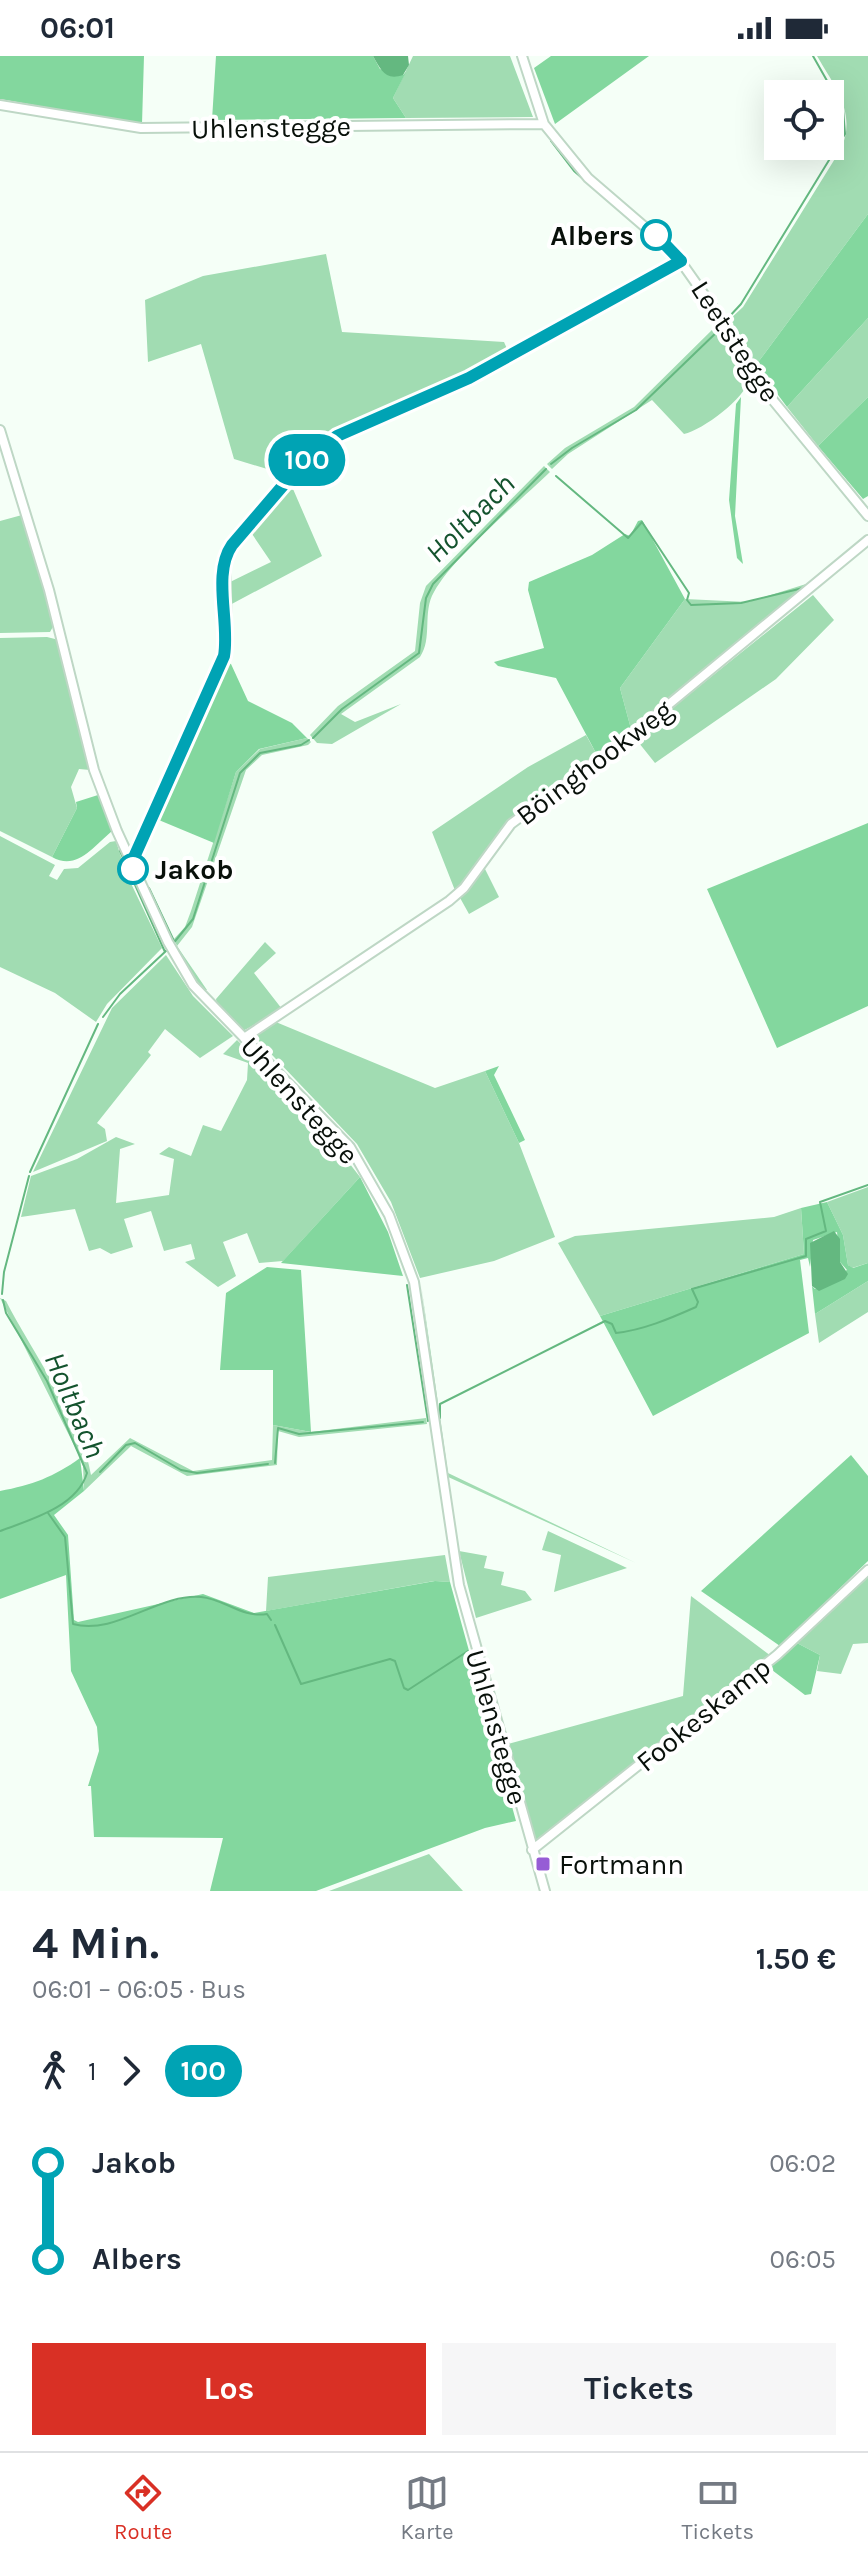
<!DOCTYPE html>
<html lang="de">
<head>
<meta charset="utf-8">
<style>
	body { margin:0; font-family:Karla,sans-serif; background:#f6f6f7; color:#1f2937; height:100vh; display:flex; flex-direction:column; font-size:30px; white-space:nowrap }
	* { box-sizing:border-box; margin:0 }
	p { font-size:26px; color:#747a83 }
	.icon { flex:none; width:44px; height:44px; fill:none; stroke:currentColor; stroke-width:2; stroke-linecap:round; stroke-linejoin:round }
	.map { position:relative; height:1835px; overflow:hidden }
	.drawer { display:flex; flex-direction:column; background:#fff; flex:1 }
	.drawer>* { flex:none }
	.badge { padding:0 16px; border-radius:26px; font-size:28px; line-height:52px }
	.tools { position:absolute; left:764px; top:24px; display:grid; gap:16px }
	.tools a { display:grid; place-items:center; width:80px; height:80px; border-radius:0px; background:#fff; box-shadow:0 8px 32px #0002; font-size:40px }
	.map>.badge { position:absolute; translate:-50% -50%; box-shadow:0 0 0 4px #fff }
	.legs { display:flex; align-items:center; gap:12px; height:88px; padding:0 32px; font-size:26px }
	.legs p { margin-inline-start:auto }
	.headline { display:flex; align-items:center; justify-content:space-between; height:136px; padding:0 32px }
	h1 { font-size:44px; font-weight:700; line-height:60px }
	.action { display:flex; gap:16px; margin-top:auto; padding:16px 32px }
	.action a { flex:1; height:92px; border-radius:0px; background:#d93025; color:#fff; font-size:32px; font-weight:700; line-height:92px; text-align:center }
	.action a+a { background:#f6f6f7; color:#1f2937 }
	ul { padding:0 32px; list-style:none }
	li { display:flex; align-items:center; gap:28px; height:96px; font-size:30px }
	li i { display:grid; place-items:center; width:12px; height:100%; margin:0 10px; background:currentColor }
	li i::after { content:''; width:20px; height:20px; margin:-10px; border:6px solid; border-radius:50%; background:#fff }
	li p { margin-inline-start:auto }
	li:first-child i { background:linear-gradient(#0000 50%,currentColor 0) }
	li:last-child i { background:linear-gradient(currentColor 50%,#0000 0) }
	.status { display:flex; justify-content:space-between; align-items:center; height:56px; padding:0 40px; background:#fff; direction:ltr }
	.status svg { height:22px; fill:currentColor }
	.dock { display:flex; justify-content:space-around; align-items:center; height:112px; border-top:2px solid #e0e1e3; background:#fff; font-size:22px; color:#747a83 }
	.dock a { display:grid; justify-items:center; gap:4px }
	.dock .current { color:#d93025 }
	.map>svg:first-child { display:block }
	.green { fill:#a1dcb2 }
	.forest { fill:#83d79e }
	.water { fill:#64b880 }
	.lines { fill:none; stroke-linecap:round; stroke-linejoin:round }
	.stream { stroke:#64b880; stroke-width:2 }
	.street-casing { stroke:#bed7c5; stroke-width:12 }
	.street { stroke:#fff; stroke-width:8 }
	.line-1-casing { stroke:#fff; stroke-width:18 }
	.line-1 { stroke:#00a3b4; stroke-width:12 }
	.stop-1-dot { fill:#fff; stroke:#00a3b4; stroke-width:4 }
	.poi-dot { fill:#965dd5; stroke:#fff; stroke-width:3 }
	.labels { text-anchor:middle; stroke-width:8; stroke-linejoin:round; paint-order:stroke }
	.street-label { font-size:28px; fill:#08100a; stroke:#fff }
	.stop-label { font-size:28px; font-weight:bold; fill:#08100a; stroke:#fff; text-anchor:end }
	.poi-label { font-size:28px; fill:#08100a; stroke:#fff; text-anchor:start }
	.water-label { font-size:30px; font-style:italic; fill:#14532e; stroke:#fff }
</style>
</head>
<body>
<div class="status"><b>06:01</b><svg viewBox="0 0 49 12"><path d="M0 12V9h3v3zM5 12V6h3v6zM10 12V3h3v9zM15 12V0h3v12zM26 1h20v11H26zM47 4h2v5h-2z"/></svg></div>
<div class="map">
<svg width="868" height="1835" viewBox="0 0 868 1835">
	<rect width="100%" height="100%" fill="#f5fff7"/>
	<path class="green" d="M413 0H510L533 61 406 62 393 42Z
		M817 0H868V158L756 309 729 264 743 251 841 93C857 57 835 31 817 0Z
		M326 198 342 276 504 286 508 295 323 385 287 419 234 403 201 288 148 306 145 244 203 220Z
		M868 262V341L818 390 787 351Z
		M715 271 719 272 749 324C745 342 703 374 684 378L652 344 568 398 552 413 547 408 565 392 634 351Z
		M544 410 550 416C519 446 453 501 434 536 422 556 433 582 420 601L341 658 355 666 401 648 332 688 317 687 310 679 338 650 415 595 420 547 426 530Z
		M290 426 322 500 228 550 226 528 271 506 250 475Z
		M22 459 54 569 50 576 0 577V465Z
		M806 528 810 531 631 673 620 632 685 543 748 546Z
		M813 539 834 564 776 623 655 707 635 682Z
		M47 581 59 584 90 714 79 713 71 731 77 752 52 801 0 775V582Z
		M586 679 597 699 508 764 456 837 432 776 528 711Z
		M307 682 311 686 308 689 262 699 246 714 192 871 177 890 207 934H202L174 893 177 890 174 883 185 871 191 855 236 716 260 693Z
		M0 780 55 809 49 820 57 824 64 813 78 812 110 786 116 785 126 817 162 892 107 948 96 966 55 937 0 911Z
		M483 809 499 841 469 858 459 840Z
		M265 886 276 897 254 917 282 953 243 975 217 950 216 943Z
		M166 899 193 940 233 980 200 1002 165 973 148 996 151 999 97 1067 105 1073 107 1085 33 1116 112 952Z
		M271 964 435 1032 485 1015 519 1087 555 1181 494 1205 420 1222 391 1146 357 1088 254 980Z
		M237 984 311 1058 360 1121 283 1205 259 1207 247 1177 223 1186 236 1220 218 1231 185 1206 195 1203 191 1188 164 1195 151 1155 124 1163 133 1191 111 1198 100 1192 89 1195 75 1153 21 1161 31 1120 77 1103 116 1081 135 1088 120 1093 116 1147 169 1139 174 1103 159 1098 169 1091 191 1100 203 1069 221 1075 247 1024 248 1007 223 998Z
		M868 1131V1207L852 1212 848 1209 843 1179 827 1146Z
		M801 1152 804 1198 600 1260 558 1187 575 1180 774 1161Z
		M868 1225V1256L819 1287 815 1258Z
		M421 1228 448 1417 636 1507 446 1420Z
		M0 1242 6 1245C30 1292 84 1369 91 1419L130 1382 193 1415 272 1404 273 1369 311 1376 426 1362 427 1368 299 1381 278 1375 277 1409 187 1420 131 1390 84 1435 83 1410 78 1397Z
		M548 1475 627 1512 554 1536 561 1499 542 1494Z
		M459 1495 487 1500 484 1512 504 1516 501 1529 525 1535 532 1544 476 1562Z
		M445 1499 450 1526 434 1525 266 1555 268 1521Z
		M868 1519V1587L853 1588 841 1618 817 1615 820 1599 795 1586Z
		M691 1540 771 1600 535 1789 508 1688 683 1640Z
		M429 1798 463 1835H329Z"/>
	<path class="forest" d="M0 0H144L142 68 0 43Z
		M216 0H373L380 13 403 19 406 16 393 42 406 62 212 64Z
		M551 0H649L555 68 534 12Z
		M868 158V262L787 351 756 309Z
		M741 341 735 460 743 508 737 502 729 444 736 348Z
		M868 341V440L863 443 818 390Z
		M642 464 685 543 620 632 631 673 597 699 556 622 498 610 494 606 544 592 528 534 529 526 592 499 625 478 630 480 638 465Z
		M224 605 231 608 248 645 292 667 307 682 259 693 236 716 214 787 154 762Z
		M98 739 112 775C93 791 77 815 52 801L77 752 76 746Z
		M868 767V950L777 992 707 833Z
		M499 1010 494 1019 525 1084 519 1087 485 1015Z
		M360 1121 388 1176 403 1220 281 1207Z
		M827 1146 843 1179 848 1209 853 1212 868 1207V1225L815 1258 812 1230 815 1233 847 1214 840 1206 837 1176 813 1184 810 1211 808 1202 800 1204 809 1277 653 1360 600 1260 804 1198 801 1152Z
		M267 1211 301 1214 311 1376 273 1369V1314H220L226 1237Z
		M851 1399 868 1420V1505L780 1590 701 1535Z
		M80 1402 84 1435 54 1459 68 1479 74 1564 78 1566 203 1538 254 1557 435 1525 450 1526 516 1765 485 1772 316 1835H210L223 1782 94 1781 91 1730H88L99 1695 97 1671 71 1615 66 1519 0 1543V1435C32 1429 54 1421 80 1402Z
		M795 1586 820 1599 811 1638 805 1639 768 1611Z"/>
	<path class="water" d="M373 0H408L409 9 403 19C385 25 381 14 373 0Z
		M834 1175 840 1183V1206L848 1218 845 1223 819 1235 812 1230 810 1187Z"/>
	<g class="lines">
		<path class="stream" d="M211 67 533 64
			M551 85 574 115 635 168
			M728 262 741 248 845 78 843 53 813 0
			M551 408 572 392 636 354 720 273
			M556 420 628 482 642 466 689 537 687 544 691 549 741 547 803 532
			M313 682 342 653 419 597 426 542 433 528 546 413
			M120 795 165 896
			M149 832 174 885
			M172 889 193 863 240 717 260 697 301 689 309 684
			M103 961 120 938 167 894
			M30 1116 98 968
			M407 1229 428 1365
			M2 1238 4 1216 29 1120
			M440 1362V1348L605 1265 612 1268 616 1277C643 1274 669 1263 696 1251L698 1246 692 1233 806 1200V1183L826 1175 820 1146 868 1129
			M275 1407 278 1372 299 1378 423 1366
			M100 1416 126 1389 135 1387 181 1414 197 1417 268 1408
			M48 1457 65 1481 73 1568C115 1580 159 1537 201 1541 225 1543 241 1562 267 1558L271 1564
			M0 1475C30 1464 77 1451 87 1417L47 1325 6 1257 3 1244
			M275 1569 301 1628 390 1603 395 1605 404 1632 408 1634 468 1595"/>
		<g class="street-casing">
			<path id="street" d="M522 0 544 68 588 122 674 196 715 254 749 315 868 460
				M0 49 141 72 544 68
				M0 374 49 534 94 714 117 775 168 886 193 929 350 1091 389 1159 414 1226 459 1529 545 1835
				M131 808 224 600 227 579 225 500 298 412 337 380 469 322 681 205
				M244 982 449 845 464 832 511 768 634 677 868 484
				M532 1794 777 1599 868 1514"/>
		</g>
		<use href="#street" class="street"/>
	</g>
	<g class="lines">
		<g class="line-1-casing">
			<path id="line-1" d="M133 813 131 808 224 600C230 566 212 518 232 489L298 412 337 380 469 322 681 205 656 179"/>
		</g>
		<use href="#line-1" class="line-1"/>
	</g>
	<g class="stop-1-dot">
		<circle cx="656" cy="179" r="14"/>
		<circle cx="133" cy="813" r="14"/>
	</g>
	<rect class="poi-dot" x="535" y="1800" width="16" height="16" rx="4"/>
	<g class="labels">
		<g class="street-label">
			<text transform="translate(271 71) rotate(-1)" y="10">Uhlenstegge</text>
			<text transform="translate(736 285) rotate(57)" y="10">Leetstegge</text>
			<text transform="translate(594 706) rotate(-37)" y="10">Böinghookweg</text>
			<text transform="translate(300 1044) rotate(48)" y="10">Uhlenstegge</text>
			<text transform="translate(703 1658) rotate(-39)" y="10">Fookeskamp</text>
			<text transform="translate(497 1671) rotate(74)" y="10">Uhlenstegge</text>
		</g>
		<g class="stop-label">
			<text x="634" y="189">Albers</text>
			<text x="155" y="823" text-anchor="start">Jakob</text>
		</g>
		<g class="poi-label">
			<text x="559" y="1818">Fortmann</text>
		</g>
		<g class="water-label">
			<text transform="translate(470 462) rotate(-45)" y="10">Holtbach</text>
			<text transform="translate(75 1349) rotate(67)" y="10">Holtbach</text>
		</g>
	</g>
</svg>
<div class="tools">
<a><svg class="icon" aria-label="locate" viewBox="0 0 24 24"><circle cx="12" cy="12" r="6"/><path d="M12 2v4M12 18v4M2 12h4M18 12h4"/></svg></a>
</div>
<b class="badge" style="left:307px;top:404px;background:#00a3b4;color:#fff">100</b>
</div>
<section class="drawer">
<div class="headline"><div><h1>4 Min.</h1><p>06:01 – 06:05 · Bus</p></div><b>1.50 €</b></div>
<div class="legs"><svg class="icon" aria-label="walk" viewBox="0 0 24 24"><circle cx="13" cy="4" r="2"/><path d="M13 8l-2 6 4 7M11 14l-3 7M7 12l3-4h3l4 4"/></svg>1<svg class="icon" aria-label="forward" viewBox="0 0 24 24"><path d="M9 5l7 7-7 7"/></svg><b class="badge" style="background:#00a3b4;color:#fff">100</b></div>
<ul>
<li><i style="color:#00a3b4"></i><b>Jakob</b><p>06:02</p></li>
<li><i style="color:#00a3b4"></i><b>Albers</b><p>06:05</p></li>
</ul>
<div class="action"><a>Los</a><a>Tickets</a></div>
</section>
<nav class="dock">
<a class="current"><svg class="icon" aria-label="directions" viewBox="0 0 24 24"><path d="M12 3l9 9-9 9-9-9zM9 14v-3h6M13 9l2 2-2 2"/></svg>Route</a>
<a><svg class="icon" aria-label="map" viewBox="0 0 24 24"><path d="M3 6l6-2 6 2 6-2v14l-6 2-6-2-6 2zM9 4v14M15 6v14"/></svg>Karte</a>
<a><svg class="icon" aria-label="tickets" viewBox="0 0 24 24"><path d="M3 7h18v10H3zM15 7v10"/></svg>Tickets</a>
</nav>
</body>
</html>
